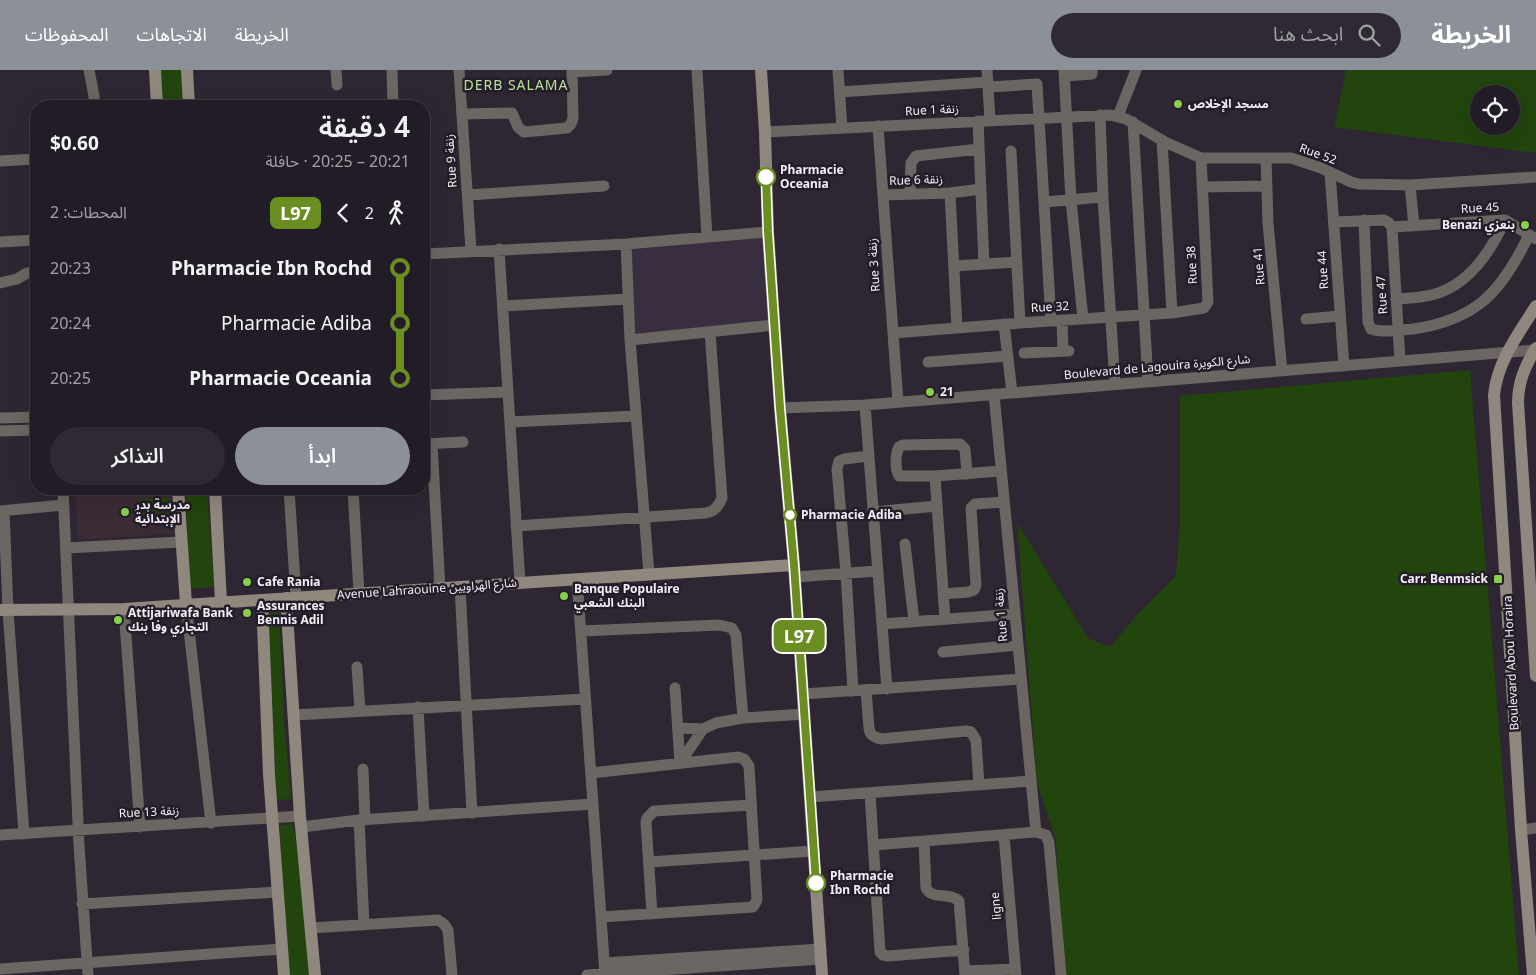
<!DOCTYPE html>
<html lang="ar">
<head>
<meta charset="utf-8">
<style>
	body { margin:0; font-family:"Noto Sans","Noto Sans Arabic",sans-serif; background:#2e2932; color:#f1f3f6; direction:rtl; height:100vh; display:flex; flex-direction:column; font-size:19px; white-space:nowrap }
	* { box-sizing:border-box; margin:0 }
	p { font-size:16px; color:#a2a1a7 }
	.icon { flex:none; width:28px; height:28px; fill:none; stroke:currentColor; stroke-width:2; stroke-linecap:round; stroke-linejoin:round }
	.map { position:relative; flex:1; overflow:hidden; direction:ltr }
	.drawer { position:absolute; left:30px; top:30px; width:400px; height:395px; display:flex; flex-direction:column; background:#221c26; border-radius:20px; box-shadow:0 5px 20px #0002,0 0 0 1px #3f3a43; direction:rtl }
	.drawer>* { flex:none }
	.badge { padding:0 10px; border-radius:8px; font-size:18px; line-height:32px }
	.buttons { position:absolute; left:1470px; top:15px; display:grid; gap:10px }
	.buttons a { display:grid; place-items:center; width:50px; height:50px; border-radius:50%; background:#221c26; box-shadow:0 5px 20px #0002,0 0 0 1px #3f3a43; font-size:25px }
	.map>.badge { position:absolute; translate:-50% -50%; box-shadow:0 0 0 2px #fff }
	.legs { display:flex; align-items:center; gap:8px; height:55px; padding:0 20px; font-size:16px }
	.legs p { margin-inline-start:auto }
	.summary { display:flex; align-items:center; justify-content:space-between; height:85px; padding:0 20px }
	h1 { font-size:28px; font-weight:600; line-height:38px }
	.primary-button { display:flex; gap:10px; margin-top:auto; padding:10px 20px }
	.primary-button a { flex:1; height:58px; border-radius:30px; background:#8c9099; color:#fff; font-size:20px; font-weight:600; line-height:58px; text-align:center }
	.primary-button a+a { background:#2e2932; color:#f1f3f6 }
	ul { padding:0 20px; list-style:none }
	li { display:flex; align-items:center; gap:18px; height:55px; font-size:19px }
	li i { display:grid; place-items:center; width:8px; height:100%; margin:0 6px; background:currentColor }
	li i::after { content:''; width:12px; height:12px; margin:-6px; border:4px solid; border-radius:50%; background:#221c26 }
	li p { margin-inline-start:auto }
	li:first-child i { background:linear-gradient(#0000 50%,currentColor 0) }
	li:last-child i { background:linear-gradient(currentColor 50%,#0000 0) }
	header { display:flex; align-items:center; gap:30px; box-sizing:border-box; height:70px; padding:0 25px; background:#8c9099; color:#fff }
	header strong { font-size:24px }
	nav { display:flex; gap:28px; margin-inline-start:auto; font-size:18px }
	.search { width:350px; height:45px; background:#2e2932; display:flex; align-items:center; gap:12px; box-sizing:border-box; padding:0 18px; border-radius:28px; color:#a2a1a7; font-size:19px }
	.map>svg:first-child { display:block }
	.built { fill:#392e40 }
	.education { fill:#3b2b36 }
	.green { fill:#21450d; fill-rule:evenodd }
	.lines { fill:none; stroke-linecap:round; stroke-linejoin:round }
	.street { stroke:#6b6661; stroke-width:11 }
	.secondary { stroke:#90877f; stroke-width:12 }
	.line-1-casing { stroke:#fff; stroke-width:11 }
	.line-1 { stroke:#6b8e23; stroke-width:8 }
	.poi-dot { fill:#88cf4a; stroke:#241d28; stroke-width:2 }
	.stop-1-dot { fill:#fff; stroke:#6b8e23; stroke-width:2.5 }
	.labels { text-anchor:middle; stroke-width:5; stroke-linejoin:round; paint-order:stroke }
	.poi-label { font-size:12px; font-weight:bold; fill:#f3eef6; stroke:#241d28; text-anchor:start }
	.street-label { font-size:12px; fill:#f3eef6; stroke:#241d28 }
	.stop-label { font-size:12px; font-weight:bold; fill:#f3eef6; stroke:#241d28; text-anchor:start }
	.neighbourhood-label { font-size:14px; letter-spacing:1px; fill:#b8e19d; stroke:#241d28 }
</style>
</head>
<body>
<header>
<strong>الخريطة</strong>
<div class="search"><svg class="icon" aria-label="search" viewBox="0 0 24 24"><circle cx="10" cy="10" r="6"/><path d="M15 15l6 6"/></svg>ابحث هنا</div>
<nav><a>الخريطة</a><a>الاتجاهات</a><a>المحفوظات</a></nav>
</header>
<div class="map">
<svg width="1536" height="905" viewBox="0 0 1536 905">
	<rect width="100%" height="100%" fill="#2e2632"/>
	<path class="built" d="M772 160 778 259 636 269 630 168Z"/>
	<path class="education" d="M75 419H171L174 464 78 470Z"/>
	<path class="green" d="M160 0H184L186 36H162Z
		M1346 0H1536V83L1334 57ZM1479 24H1511V56H1479Z
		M1470 300 1519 905H1063L1056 771 1037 713 1017 452 1088 568 1110 577 1137 545 1176 506 1180 454V326Z
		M185 419H207L214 517 190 519Z
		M170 428V443L140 444 139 429Z
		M279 533 284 648 291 729 277 730 266 534Z
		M293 754 313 879 315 905H284L280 755Z"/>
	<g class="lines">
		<path class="street" d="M89 0 94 26V36
			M336 0 337 15
			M392 0 393 36
			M459 0 471 180
			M697 0 707 167
			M838 0 842 58
			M987 0 990 50
			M1064 0 1071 130 1083 249
			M572 2 607 0
			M1065 6 1092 4V0
			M988 17 1037 14 1051 251
			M840 22 988 12
			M462 44 512 43 518 57 524 62 567 58 571 54 573 48 572 0
			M1100 45 1103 127 1115 314
			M1118 46 1136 0
			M978 51 984 194
			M1133 52 1148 312
			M878 56 898 332
			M765 62 1110 45 1126 49 1165 72 1201 88H1291L1321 98 1351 112 1359 114 1410 115 1536 107
			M1162 70 1172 243
			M1011 81 1020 253
			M1266 88 1268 153 1282 301
			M0 91 36 89
			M1330 102 1344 296
			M1410 115 1414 156
			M1202 117 1267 116
			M910 123 911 93 916 86 979 79
			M950 123 957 258
			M468 125 604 116
			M883 125 950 123 981 119
			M1044 132 1103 127
			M1364 150 1368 252 1371 259C1383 263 1400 260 1413 259 1477 250 1502 221 1529 165
			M1334 152 1384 150 1389 153 1392 157 1505 150 1536 169
			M1392 157 1400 291
			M0 172 36 170
			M626 174 630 270 649 504
			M499 179 520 513
			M424 184 626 174 768 162
			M954 196 1017 192
			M0 213 17 209 27 203 36 201
			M1396 229C1409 228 1422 228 1435 224 1470 214 1491 181 1505 150
			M503 236 628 229
			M1306 249 1340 246
			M1062 250 1063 281
			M1004 254 1012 323
			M893 263 1020 253 1172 243 1204 238 1208 232 1201 88
			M630 270 775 255
			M1024 283 1069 281
			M928 292 1008 286
			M424 323V325L508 322
			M994 324 1036 762
			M865 335 887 619
			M780 338 865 335 1536 280
			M0 348 36 347
			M510 352 636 346
			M0 361 36 360
			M424 374 463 372
			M432 374 440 518
			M935 406H899C895 399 895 385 899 377L903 375 960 374 965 379 967 404
			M63 419 79 775 88 905
			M289 419 296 527
			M353 419 359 523
			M0 441 63 435
			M4 441 8 540 24 764
			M873 442 937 436
			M516 456 706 443C715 441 718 437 722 428L710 262
			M905 474 914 551
			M66 478 181 472
			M795 507 877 501
			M577 509 605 904
			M460 517 472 743
			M943 524 968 522 974 520 976 515 971 438 975 434 1004 432
			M186 534 211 753
			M124 539 140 757
			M945 549 935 406 1001 401
			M882 554 1015 544
			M581 561 719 555 732 558 736 565 743 648
			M943 582 1018 575
			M357 597 360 641
			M675 618 680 693
			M866 620 869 658C870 666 874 667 881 669L966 661 971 662 976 670 979 715
			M853 621 846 503 837 399 839 391 844 389 869 386
			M803 624 1021 609
			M418 637 424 746
			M294 645 585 629
			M678 658 703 659
			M680 693 703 659 716 653 743 648 805 644
			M363 699 365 750
			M591 703 738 687 744 689 749 696 757 830 753 837 601 847
			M870 723 880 882 883 885 888 886 964 880
			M810 727 1031 711
			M359 750 364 855
			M301 757 359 750 593 734
			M1521 760 1536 758
			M0 765 300 746
			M1004 765 1016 905
			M924 771 926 818C932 830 950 822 959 831L965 905
			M874 775 1036 762 1046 765 1049 773 1061 905
			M649 792 814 781
			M82 834 278 822
			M652 844 646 752 647 748 654 741 751 735
			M311 858 438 850 444 854 448 860 452 905
			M604 893 821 879
			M0 899 282 879
			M965 901 1015 899
			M587 905 821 889"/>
		<path class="secondary" d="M155 0 157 36
			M187 0 189 36
			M761 0 765 62 768 162 780 338 794 495 822 905
			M1536 278C1525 296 1518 312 1518 333L1536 606
			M178 419 186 534
			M215 419 221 532
			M286 528 300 746 315 905
			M262 530 269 704 284 905
			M0 540 124 539 794 495
			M1533 905 1521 760 1494 325C1497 292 1519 263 1536 236"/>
	</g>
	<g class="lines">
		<g class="line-1-casing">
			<path id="line-1" d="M766 107 768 162 780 338 794 495 816 813"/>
		</g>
		<use href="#line-1" class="line-1"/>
	</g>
	<g class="poi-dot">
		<circle cx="1178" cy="34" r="5"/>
		<circle cx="1525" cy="155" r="5"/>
		<circle cx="930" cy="322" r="5"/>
		<circle cx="125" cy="442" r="5"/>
		<rect x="1493" y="504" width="10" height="10" rx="2.5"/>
		<circle cx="247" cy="512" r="5"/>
		<circle cx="564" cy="526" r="5"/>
		<circle cx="247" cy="543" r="5"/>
		<circle cx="118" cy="550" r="5"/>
	</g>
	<g class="stop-1-dot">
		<circle cx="766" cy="107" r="9"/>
		<circle cx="790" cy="445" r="6"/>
		<circle cx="816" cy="813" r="9"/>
	</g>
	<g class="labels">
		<g class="poi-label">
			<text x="1188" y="38">مسجد الإخلاص</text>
			<text x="1515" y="159" text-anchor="end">Benazi بنعزي</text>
			<text x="940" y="326">21</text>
			<text x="135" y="439">مدرسة بدر<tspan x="135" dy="14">الإبتدائية</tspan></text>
			<text x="1488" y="513" text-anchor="end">Carr. Benmsick</text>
			<text x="257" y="516">Cafe Rania</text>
			<text x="574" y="523">Banque Populaire<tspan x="574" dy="14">البنك الشعبي</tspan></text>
			<text x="257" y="540">Assurances<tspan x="257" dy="14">Bennis Adil</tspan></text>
			<text x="128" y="547">Attijariwafa Bank<tspan x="128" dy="14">التجاري وفا بنك</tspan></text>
		</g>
		<g class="street-label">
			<text transform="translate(932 40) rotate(-3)" y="4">Rue 1 زنقة</text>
			<text transform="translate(1318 84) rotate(20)" y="4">Rue 52</text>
			<text transform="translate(451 91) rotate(-94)" y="4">Rue 9 زنقة</text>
			<text transform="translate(916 110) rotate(-2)" y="4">Rue 6 زنقة</text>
			<text transform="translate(1480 138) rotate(-3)" y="4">Rue 45</text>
			<text transform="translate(874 195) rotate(-94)" y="4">Rue 3 زنقة</text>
			<text transform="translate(1192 195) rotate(-93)" y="4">Rue 38</text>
			<text transform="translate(1259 196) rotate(-95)" y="4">Rue 41</text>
			<text transform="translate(1323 200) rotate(-94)" y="4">Rue 44</text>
			<text transform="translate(1382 225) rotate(-94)" y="4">Rue 47</text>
			<text transform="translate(1050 237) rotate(-3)" y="4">Rue 32</text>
			<text transform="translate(1157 297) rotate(-5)" y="4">Boulevard de Lagouira شارع الكويرة</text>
			<text transform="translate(427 519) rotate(-4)" y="4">Avenue Lahraouine شارع الهراويين</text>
			<text transform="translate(1001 545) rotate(-95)" y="4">Rue 1 زنقة</text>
			<text transform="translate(1511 593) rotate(-93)" y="4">Boulevard Abou Horaira</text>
			<text transform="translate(149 742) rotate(-3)" y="4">Rue 13 زنقة</text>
			<text transform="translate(996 836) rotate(-95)" y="4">ligne</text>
		</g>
		<g class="stop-label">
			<text x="780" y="104">Pharmacie<tspan x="780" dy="14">Oceania</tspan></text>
			<text x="801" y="449">Pharmacie Adiba</text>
			<text x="830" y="810">Pharmacie<tspan x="830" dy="14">Ibn Rochd</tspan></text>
		</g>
		<g class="neighbourhood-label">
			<text x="516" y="20">DERB SALAMA</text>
		</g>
	</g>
</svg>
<div class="buttons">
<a><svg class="icon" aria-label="locate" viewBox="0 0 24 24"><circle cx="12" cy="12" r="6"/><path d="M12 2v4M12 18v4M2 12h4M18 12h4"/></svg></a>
</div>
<b class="badge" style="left:799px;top:566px;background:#6b8e23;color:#fff">L97</b>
<section class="drawer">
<div class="summary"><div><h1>4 دقيقة</h1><p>20:21 – 20:25 · حافلة</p></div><b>$0.60</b></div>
<div class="legs"><svg class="icon" aria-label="walk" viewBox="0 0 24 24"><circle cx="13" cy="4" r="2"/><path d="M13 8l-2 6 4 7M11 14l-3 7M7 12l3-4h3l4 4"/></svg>2<svg class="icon" aria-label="back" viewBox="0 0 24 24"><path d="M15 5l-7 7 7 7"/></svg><b class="badge" style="background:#6b8e23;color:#fff">L97</b><p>المحطات: 2</p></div>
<ul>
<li><i style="color:#6b8e23"></i><b>Pharmacie Ibn Rochd</b><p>20:23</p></li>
<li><i style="color:#6b8e23"></i><span>Pharmacie Adiba</span><p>20:24</p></li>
<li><i style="color:#6b8e23"></i><b>Pharmacie Oceania</b><p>20:25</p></li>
</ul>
<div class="primary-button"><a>ابدأ</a><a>التذاكر</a></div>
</section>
</div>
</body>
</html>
